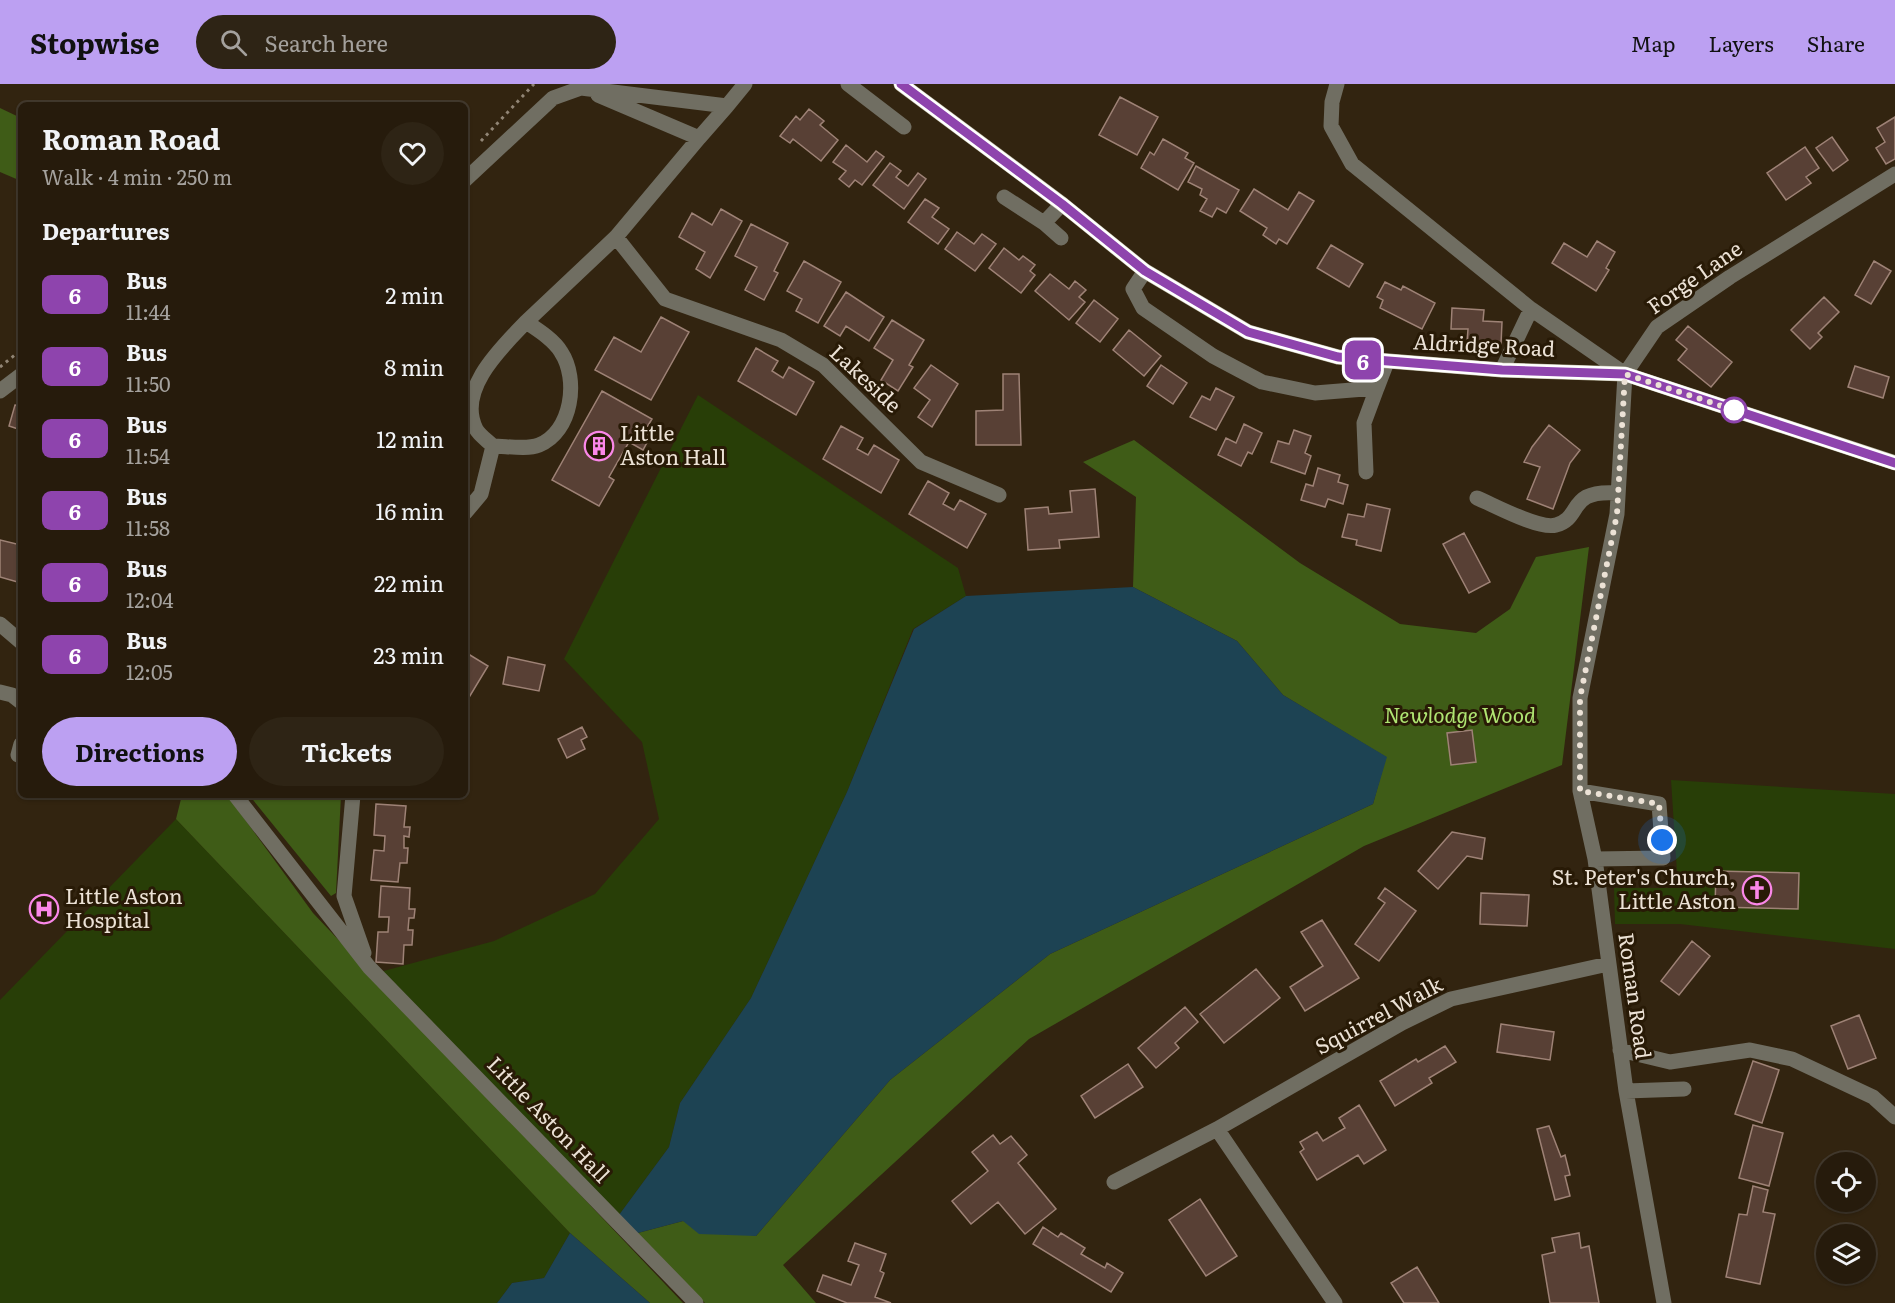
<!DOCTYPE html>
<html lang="en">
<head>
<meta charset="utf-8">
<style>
	body { margin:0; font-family:Literata,serif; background:#2e2415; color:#f1f3f6; height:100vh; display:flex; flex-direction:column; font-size:22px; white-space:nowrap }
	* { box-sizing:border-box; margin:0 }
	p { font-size:20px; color:#a4a19d }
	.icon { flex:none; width:33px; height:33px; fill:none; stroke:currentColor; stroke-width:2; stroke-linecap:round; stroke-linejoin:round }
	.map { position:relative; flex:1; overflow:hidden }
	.sheet { position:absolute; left:18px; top:18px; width:450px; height:696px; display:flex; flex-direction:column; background:#261b0c; border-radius:9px; box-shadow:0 2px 4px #0004,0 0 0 2px #42392d }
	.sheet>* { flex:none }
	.badge { padding:0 12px; border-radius:9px; font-size:21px; line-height:39px }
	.tools { position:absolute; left:1816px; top:1068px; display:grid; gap:12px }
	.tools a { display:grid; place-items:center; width:60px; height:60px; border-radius:50%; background:#261b0c; box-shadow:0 2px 4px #0004,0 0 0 2px #42392d; font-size:30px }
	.you { position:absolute; width:30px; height:30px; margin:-15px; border:4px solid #fff; border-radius:50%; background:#1a73e8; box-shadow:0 0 0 9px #1a73e833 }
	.map>.badge { position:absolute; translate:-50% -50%; box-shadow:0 0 0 3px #fff }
	h2 { padding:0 24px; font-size:22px; line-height:54px }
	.round { display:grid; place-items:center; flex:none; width:63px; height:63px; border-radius:32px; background:#2e2415 }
	.headline { display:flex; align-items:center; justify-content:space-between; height:102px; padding:0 24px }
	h1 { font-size:28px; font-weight:700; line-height:45px }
	.button { display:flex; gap:12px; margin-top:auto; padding:12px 24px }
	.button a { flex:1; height:69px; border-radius:36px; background:#bca0f2; color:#111; font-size:24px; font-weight:700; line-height:69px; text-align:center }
	.button a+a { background:#2e2415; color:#f1f3f6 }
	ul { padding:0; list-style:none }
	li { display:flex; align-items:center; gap:18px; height:72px; padding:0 24px }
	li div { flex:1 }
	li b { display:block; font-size:22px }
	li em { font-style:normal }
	li .badge { min-width:66px; font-weight:700; text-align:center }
	header { display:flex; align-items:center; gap:36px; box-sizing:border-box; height:84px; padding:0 30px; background:#bca0f2; color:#111 }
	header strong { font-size:28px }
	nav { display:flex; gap:33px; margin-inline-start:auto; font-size:21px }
	.search { width:420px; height:54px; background:#2e2415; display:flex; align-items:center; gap:15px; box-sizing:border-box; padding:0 21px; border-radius:33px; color:#a4a19d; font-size:22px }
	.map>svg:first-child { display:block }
	.green { fill:#283e07 }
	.forest { fill:#3f5c17 }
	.water { fill:#1d4353 }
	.building { fill:#584035; stroke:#9e8276; stroke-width:1.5 }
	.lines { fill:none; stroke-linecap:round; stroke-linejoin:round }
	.path { stroke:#918575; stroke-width:3; stroke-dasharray:3 4.5; stroke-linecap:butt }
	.minor { stroke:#706e62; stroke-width:15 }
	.major { stroke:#b9b69e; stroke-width:15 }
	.line-casing { stroke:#fff; stroke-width:14 }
	.line { stroke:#8e44ad; stroke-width:9 }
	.walk { stroke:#ece2d6; stroke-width:6; stroke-dasharray:0 10.8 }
	.stop-dot { fill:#fff; stroke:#8e44ad; stroke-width:3 }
	.labels { text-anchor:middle; stroke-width:6; stroke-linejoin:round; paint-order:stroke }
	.street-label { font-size:21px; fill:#ece2d6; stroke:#281a06 }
	.poi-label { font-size:21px; fill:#ece2d6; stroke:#281a06; text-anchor:start }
	.park-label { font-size:21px; font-style:italic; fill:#afe572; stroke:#281a06 }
</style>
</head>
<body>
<header>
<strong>Stopwise</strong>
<div class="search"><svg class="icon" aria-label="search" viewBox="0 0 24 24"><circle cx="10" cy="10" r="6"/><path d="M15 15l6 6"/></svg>Search here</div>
<nav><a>Map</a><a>Layers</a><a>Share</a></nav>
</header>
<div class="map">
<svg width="1895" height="1219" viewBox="0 0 1895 1219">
	<rect width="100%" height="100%" fill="#322410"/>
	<path class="green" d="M698 311 958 484 966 512 913 545 847 708 751 914 680 1019 669 1063 616 1135 380 888 494 857 595 810 659 735 642 658 564 575Z
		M1671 696 1895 710V865L1680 840H1615L1614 804H1678Z
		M176 735 570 1149 544 1194 512 1199 497 1219H0V916Z"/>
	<path class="forest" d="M0 24 21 34V97L0 88Z
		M1134 356 1300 479 1400 540 1476 549 1510 525 1536 473 1589 463 1562 681 1364 762 1029 955 783 1181 816 1219H705L634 1150 683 1137 756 1152 890 996 1050 870 1373 720 1386 673 1283 611 1237 557 1133 503 1136 413 1083 378Z
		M182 711H227L313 829 683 1219H650L570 1149 176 735Z
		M249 711H341L336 809 331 812Z"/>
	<path class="water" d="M1133 503 1237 557 1283 611 1387 673 1373 720 1050 870 890 996 756 1152 699 1150 683 1137 634 1150 616 1135 669 1063 680 1019 751 914 847 708 914 545 966 512Z
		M570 1149 650 1219H497L512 1199 544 1194Z"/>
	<path class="building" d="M1120 13 1158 33 1137 71 1099 51Z
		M809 25 824 37 820 41 838 56 821 77 793 55 790 59 780 52 796 32 800 36Z
		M1895 33V75L1886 80 1876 64 1885 58 1877 44Z
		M1832 53 1848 76 1833 87 1816 64Z
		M1163 55 1188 69 1185 74 1194 79 1178 106 1141 84 1150 68 1154 71Z
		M846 61 867 78 876 67 884 73 862 101 855 96 849 103 839 95 846 87 833 78Z
		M1805 63 1819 84 1806 93 1811 99 1786 116 1767 89Z
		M890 79 901 87 896 93 908 102 918 89 926 95 904 125 873 101Z
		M1196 82 1239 106 1226 129 1217 124 1212 133 1200 127 1207 115 1200 111 1202 105 1188 98Z
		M1254 105 1288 126 1299 108 1314 117 1287 160 1279 155 1276 160 1263 151 1267 144 1240 127Z
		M925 115 939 124 932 133 949 145 938 160 908 138Z
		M721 125 742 137 710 194 696 185 705 168 679 153 692 129 712 141Z
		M751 140 788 159 774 187 778 189 764 216 745 206 757 183 735 172Z
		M957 148 974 160 982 150 996 160 975 187 945 165Z
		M1597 157 1615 168 1606 184 1609 186 1596 207 1552 179 1564 159 1587 173Z
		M1331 161 1363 180 1349 203 1317 184Z
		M1004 164 1019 176 1023 172 1035 181 1030 187 1035 191 1021 209 989 184Z
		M804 177 841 198 818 239 796 227 802 215 787 207Z
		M1874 177 1891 187 1871 220 1855 211Z
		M1050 190 1069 205 1075 197 1086 206 1079 213 1085 218 1069 236 1035 207Z
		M1385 198 1401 206 1403 202 1435 219 1422 245 1380 224 1383 216 1377 213Z
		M846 208 884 233 869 257 846 242 840 252 824 242Z
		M1824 213 1839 228 1818 249 1822 253 1810 265 1791 246Z
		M1094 216 1118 235 1100 258 1076 239Z
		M1452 224 1484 226 1483 237 1502 238 1501 260 1467 259 1468 245H1451Z
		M661 233 689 248 651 316 595 286 614 253 641 268Z
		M892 236 924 256 909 281 913 283 898 307 881 296 893 276 874 264Z
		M1688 242 1732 278 1711 303 1678 276 1687 265 1676 256Z
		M1129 246 1161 272 1144 292 1113 266Z
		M756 264 778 277 772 287 783 294 789 283 814 298 796 331 738 297Z
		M931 281 958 300 932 343 918 333 930 316 914 304Z
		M1161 281 1187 299 1173 320 1147 302Z
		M1855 282 1889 293 1883 314 1848 303Z
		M1003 290H1019L1021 361H976V327L1003 326Z
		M1216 304 1234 313 1216 346 1190 333 1202 312 1210 316Z
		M602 307 652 335 644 348 651 351 643 366 629 358 609 393 614 396 599 422 552 396Z
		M15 321 21 322V346L9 342Z
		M1244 340 1262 349 1252 370 1248 368 1241 382 1218 371 1226 354 1236 359Z
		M1549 341 1580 366 1570 379 1553 425 1527 415 1540 383 1524 378 1532 363Z
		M841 342 863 354 857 365 868 371 874 361 899 376 881 409 823 375Z
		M1294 346 1311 352 1305 369 1311 372 1305 390 1271 378 1278 357 1289 360Z
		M1318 384 1340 391 1338 398 1348 401 1343 420 1328 415 1325 423 1301 416 1306 400 1313 402Z
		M928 397 949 409 943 420 954 426 960 416 986 430 967 464 909 430Z
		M1095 405 1099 453 1059 456 1060 464 1028 466 1025 425 1048 423 1049 430 1072 428 1070 407Z
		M1367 420 1390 425 1381 467 1356 461 1357 456 1342 453 1348 430 1364 433Z
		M1464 449 1490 498 1469 509 1443 460Z
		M0 456 21 461V499L0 493Z
		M465 568 488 582 465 620Z
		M508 573 545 581 539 607 503 600Z
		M582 643 587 653 581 656 585 665 567 674 558 655Z
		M1472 646 1476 678 1451 681 1447 649Z
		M376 720 406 722 404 743H410L409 753 404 752V764H408L407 779H400L398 798 371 796 374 766 384 767 385 752 374 751Z
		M1452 748 1485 754 1482 775 1467 772 1438 805 1418 787Z
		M1716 787 1799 789 1798 825 1715 823Z
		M381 802 410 804 409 825H415L414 834H409L408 846H413L412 861H404L403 880 376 878 378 848H388L389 833H379Z
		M1385 804 1416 827 1379 877 1355 860 1385 819 1378 814Z
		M1481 809 1529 811 1527 842 1480 840Z
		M1322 836 1359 894 1305 927 1290 903 1323 882 1301 848Z
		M1692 857 1710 872 1679 911 1661 897Z
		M1256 885 1280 914 1224 959 1200 930Z
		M1185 923 1198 938 1175 959 1179 964 1156 984 1138 964Z
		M1859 931 1876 974 1848 985 1831 942Z
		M1501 940 1554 948 1550 976 1497 968Z
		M1445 962 1456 978 1429 994 1432 999 1395 1022 1380 997 1416 975 1418 978Z
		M1753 977 1779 986 1762 1039 1735 1030Z
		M1128 980 1143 1003 1095 1034 1081 1012Z
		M1359 1021 1386 1066 1364 1080 1358 1071 1317 1096 1300 1068 1304 1065 1300 1058 1317 1048 1323 1057 1345 1044 1339 1034Z
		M1753 1041 1783 1049 1769 1102 1739 1094Z
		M1549 1042 1561 1073 1565 1071 1570 1091 1565 1092 1570 1112 1555 1116 1537 1045Z
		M993 1051 1000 1060 1011 1052 1027 1071 1018 1079 1056 1125 1025 1150 998 1118 971 1140 952 1117 988 1087 972 1068Z
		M1753 1102 1768 1106 1763 1128 1775 1130 1760 1200 1726 1193 1739 1130 1747 1131Z
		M1200 1115 1237 1172 1206 1192 1169 1136Z
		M1043 1143 1058 1153 1061 1149 1085 1164 1081 1170 1105 1184 1107 1179 1123 1189 1111 1208 1033 1160Z
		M1579 1149 1581 1164 1589 1162 1599 1219H1550L1542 1171 1555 1168 1552 1154Z
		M855 1159 886 1170 880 1187 884 1189 875 1213 891 1219H847L817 1207 823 1191 851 1201 859 1181 848 1177Z
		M1417 1183 1439 1219H1404L1391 1199Z"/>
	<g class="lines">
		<path class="path" d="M481 57 534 0
			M0 283 21 266"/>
		<path class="minor" d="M848 0 904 43
			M1337 0 1332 18 1331 42 1352 80 1531 225
			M598 11 699 54 727 22
			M465 96 553 14 581 4 727 22 745 0
			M1004 113 1044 139 1061 154
			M1044 139 1062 120
			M616 153 665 215 781 256 823 281 921 378 999 411
			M1145 187 1133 205 1143 224 1213 272 1262 298 1315 309 1377 304 1387 278
			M1502 286 1531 225 1625 290
			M1625 290 1617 430 1580 614V707L1595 775 1626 1007 1664 1219
			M1625 290 1657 243 1730 193 1895 90
			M0 307 21 291
			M493 362C488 357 479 351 476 345 456 306 502 263 526 238
			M1366 388 1364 339 1377 304
			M1477 414C1494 421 1539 446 1556 441 1583 434 1566 405 1618 409
			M465 429 481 410 493 362C506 362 527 366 539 361 572 348 579 295 561 268 554 256 538 246 526 238L616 153 699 54
			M0 540 21 558
			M0 608 12 611 21 618
			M18 671 21 660
			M1580 707 1659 720 1663 774 1595 775
			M235 711 369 883 696 1219
			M353 711 344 812 364 869
			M1620 966 1670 978 1750 966 1792 975 1873 1013 1895 1033
			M1626 1007 1684 1005
			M1217 1045 1335 1219
			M1114 1098 1217 1045 1402 939 1451 915 1608 880"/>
		<path class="major" d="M901 0 1062 120 1145 187 1248 248 1338 273 1502 286 1625 290 1895 379"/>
	</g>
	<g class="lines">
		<g class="line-casing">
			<path id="line" d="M901 0 1062 120 1145 187 1248 248 1338 273 1502 286 1625 290 1895 379"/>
		</g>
		<use href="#line" class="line"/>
		<path class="walk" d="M1662 756 1659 720 1580 707V614L1617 430 1625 290 1737 327 1734 326"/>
	</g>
	<defs>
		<g id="building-ring" transform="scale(1.5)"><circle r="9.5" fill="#281a06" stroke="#fa87e8" stroke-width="1.5"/><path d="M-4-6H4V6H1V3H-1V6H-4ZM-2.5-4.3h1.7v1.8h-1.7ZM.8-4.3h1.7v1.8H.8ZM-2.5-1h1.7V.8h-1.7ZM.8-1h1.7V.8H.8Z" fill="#fa87e8"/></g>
		<g id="church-ring" transform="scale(1.5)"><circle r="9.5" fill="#281a06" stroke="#fa87e8" stroke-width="1.5"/><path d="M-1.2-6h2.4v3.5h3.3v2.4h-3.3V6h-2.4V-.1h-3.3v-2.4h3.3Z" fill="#fa87e8"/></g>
		<g id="hospital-ring" transform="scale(1.5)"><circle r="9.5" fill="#281a06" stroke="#fa87e8" stroke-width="1.5"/><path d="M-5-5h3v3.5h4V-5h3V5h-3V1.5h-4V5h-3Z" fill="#fa87e8"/></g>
	</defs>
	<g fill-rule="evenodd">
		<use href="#building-ring" x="599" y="362"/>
		<use href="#church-ring" x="1757" y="806"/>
		<use href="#hospital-ring" x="44" y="825"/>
	</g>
	<circle class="stop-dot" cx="1734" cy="326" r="12"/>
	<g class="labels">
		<g class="street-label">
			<text transform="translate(1695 194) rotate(-35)" y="7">Forge Lane</text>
			<text transform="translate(1484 262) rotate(3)" y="7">Aldridge Road</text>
			<text transform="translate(865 295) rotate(43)" y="7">Lakeside</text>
			<text transform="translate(1634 912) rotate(82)" y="7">Roman Road</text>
			<text transform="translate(1379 932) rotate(-28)" y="7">Squirrel Walk</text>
			<text transform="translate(548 1036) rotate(46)" y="7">Little Aston Hall</text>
		</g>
		<g class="poi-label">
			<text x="620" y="357">Little<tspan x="620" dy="24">Aston Hall</tspan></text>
			<text x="1736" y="801" text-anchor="end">St. Peter's Church,<tspan x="1736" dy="24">Little Aston</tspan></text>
			<text x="65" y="820">Little Aston<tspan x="65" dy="24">Hospital</tspan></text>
		</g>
		<g class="park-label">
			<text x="1460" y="639">Newlodge Wood</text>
		</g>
	</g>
</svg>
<div class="tools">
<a><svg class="icon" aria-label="locate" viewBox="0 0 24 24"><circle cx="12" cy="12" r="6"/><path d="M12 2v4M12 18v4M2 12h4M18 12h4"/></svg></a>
<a><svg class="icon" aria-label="layers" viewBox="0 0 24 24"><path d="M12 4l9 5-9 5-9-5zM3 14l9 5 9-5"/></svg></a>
</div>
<div class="you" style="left:1662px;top:756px"></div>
<b class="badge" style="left:1363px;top:276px;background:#8e44ad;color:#fff">6</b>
<section class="sheet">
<div class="headline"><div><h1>Roman Road</h1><p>Walk · 4 min · 250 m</p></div><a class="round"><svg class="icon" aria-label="heart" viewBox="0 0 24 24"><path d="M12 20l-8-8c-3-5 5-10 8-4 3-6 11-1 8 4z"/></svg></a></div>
<h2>Departures</h2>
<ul>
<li><span class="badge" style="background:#8e44ad;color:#fff">6</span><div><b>Bus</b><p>11:44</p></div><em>2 min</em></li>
<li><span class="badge" style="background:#8e44ad;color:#fff">6</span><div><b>Bus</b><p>11:50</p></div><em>8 min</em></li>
<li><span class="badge" style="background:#8e44ad;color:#fff">6</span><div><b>Bus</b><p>11:54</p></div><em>12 min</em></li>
<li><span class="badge" style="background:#8e44ad;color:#fff">6</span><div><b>Bus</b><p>11:58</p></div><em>16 min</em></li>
<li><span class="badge" style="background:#8e44ad;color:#fff">6</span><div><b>Bus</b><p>12:04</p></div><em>22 min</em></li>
<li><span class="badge" style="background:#8e44ad;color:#fff">6</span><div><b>Bus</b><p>12:05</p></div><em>23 min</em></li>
</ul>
<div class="button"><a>Directions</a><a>Tickets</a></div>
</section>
</div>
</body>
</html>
